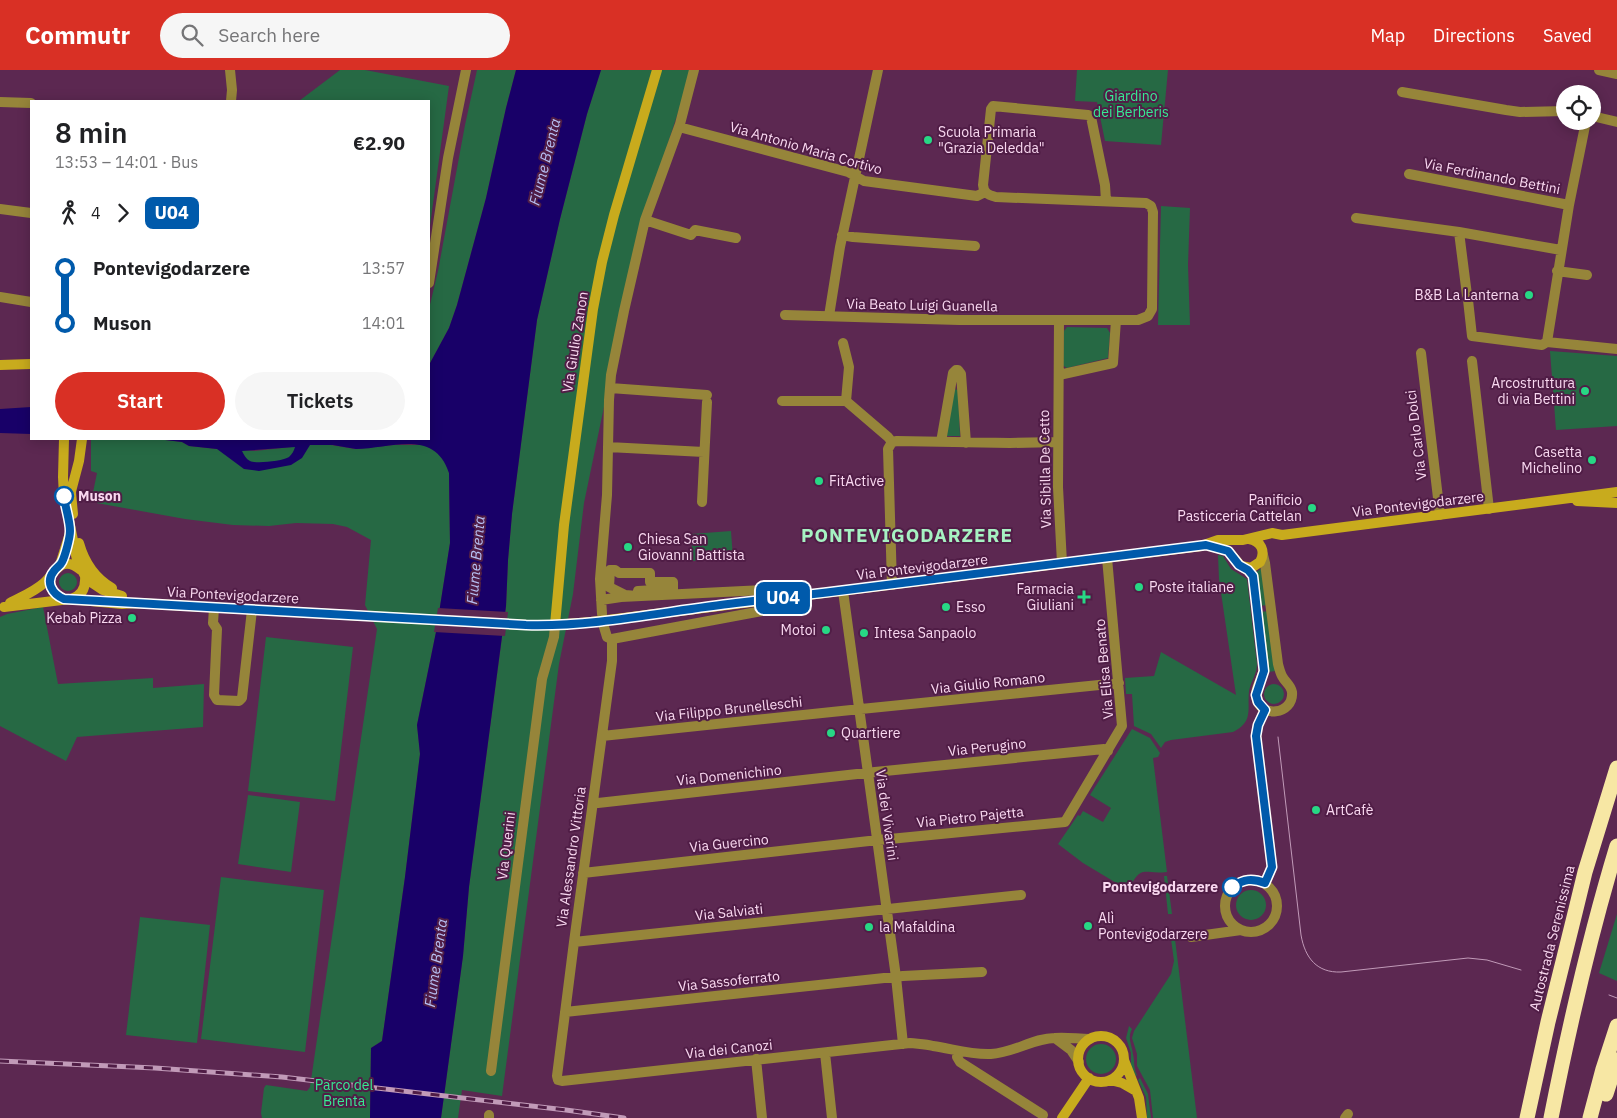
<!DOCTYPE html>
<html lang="en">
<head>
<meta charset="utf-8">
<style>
	body { margin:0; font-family:"IBM Plex Sans",sans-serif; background:#f6f6f6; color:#202124; height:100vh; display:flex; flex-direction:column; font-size:19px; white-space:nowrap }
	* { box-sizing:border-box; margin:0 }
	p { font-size:16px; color:#757577 }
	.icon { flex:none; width:28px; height:28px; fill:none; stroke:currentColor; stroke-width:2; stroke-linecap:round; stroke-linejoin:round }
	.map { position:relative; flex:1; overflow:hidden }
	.panel { position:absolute; left:30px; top:30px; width:400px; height:340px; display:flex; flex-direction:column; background:#fff; border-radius:0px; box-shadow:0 2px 12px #0003 }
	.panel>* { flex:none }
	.badge { padding:0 10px; border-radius:8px; font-size:18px; line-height:32px }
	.fabs { position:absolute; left:1556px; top:15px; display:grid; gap:10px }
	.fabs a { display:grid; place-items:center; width:45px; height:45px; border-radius:50%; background:#fff; box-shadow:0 2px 12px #0003; font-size:25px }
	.map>.badge { position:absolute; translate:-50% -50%; box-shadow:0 0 0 2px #fff }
	.legs { display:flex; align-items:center; gap:8px; height:55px; padding:0 25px; font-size:16px }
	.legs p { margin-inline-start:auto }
	.headline { display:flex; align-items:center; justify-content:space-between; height:85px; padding:0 25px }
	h1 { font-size:28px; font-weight:600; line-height:38px }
	.primary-button { display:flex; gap:10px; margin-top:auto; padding:10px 25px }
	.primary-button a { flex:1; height:58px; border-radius:30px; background:#d93025; color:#fff; font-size:20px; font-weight:600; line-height:58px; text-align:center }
	.primary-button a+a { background:#f6f6f6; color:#202124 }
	ul { padding:0 25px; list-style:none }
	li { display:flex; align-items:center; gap:18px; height:55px; font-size:19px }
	li i { display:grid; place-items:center; width:8px; height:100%; margin:0 6px; background:currentColor }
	li i::after { content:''; width:12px; height:12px; margin:-6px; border:4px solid; border-radius:50%; background:#fff }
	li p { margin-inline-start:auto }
	li:first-child i { background:linear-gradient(#0000 50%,currentColor 0) }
	li:last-child i { background:linear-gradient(currentColor 50%,#0000 0) }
	header { display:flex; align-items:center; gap:30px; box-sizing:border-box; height:70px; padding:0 25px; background:#d93025; color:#fff }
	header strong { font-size:24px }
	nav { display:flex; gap:28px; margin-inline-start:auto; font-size:18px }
	.search { width:350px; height:45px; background:#f6f6f6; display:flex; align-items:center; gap:12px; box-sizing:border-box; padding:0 18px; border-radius:28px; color:#757577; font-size:19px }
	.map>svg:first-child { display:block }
	.green { fill:#266944 }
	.water { fill:#180068; fill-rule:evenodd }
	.pier { fill:#5c2851 }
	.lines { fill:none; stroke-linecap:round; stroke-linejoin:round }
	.street { stroke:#96853a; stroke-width:10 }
	.secondary { stroke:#c8ab1d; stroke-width:10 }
	.highway { stroke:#f7e7a4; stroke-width:15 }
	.tram { stroke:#c19ab8; stroke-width:1 }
	.rail-casing { stroke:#c19ab8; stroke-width:5 }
	.rail { stroke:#501d46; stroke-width:3; stroke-dasharray:9; stroke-linecap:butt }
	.line-1-casing { stroke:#fff; stroke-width:11 }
	.line-1 { stroke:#005aab; stroke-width:8 }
	.poi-dot { fill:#27d885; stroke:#501d46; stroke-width:2 }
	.stop-1-dot { fill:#fff; stroke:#005aab; stroke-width:2.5 }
	.labels { text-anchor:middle; stroke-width:4; stroke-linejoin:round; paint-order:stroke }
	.park-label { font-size:14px; fill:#37ea93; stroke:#501d46 }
	.poi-label { font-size:14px; fill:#f9d8f0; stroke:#501d46; text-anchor:start }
	.street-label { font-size:14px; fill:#f9d8f0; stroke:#501d46 }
	.stop-label { font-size:14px; font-weight:bold; fill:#f9d8f0; stroke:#501d46; text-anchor:start }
	.water-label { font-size:15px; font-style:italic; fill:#b6c0f4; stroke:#501d46 }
	.district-label { font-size:19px; font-weight:bold; letter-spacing:1px; fill:#a6f2c2; stroke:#501d46 }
</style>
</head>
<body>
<header>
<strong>Commutr</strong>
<div class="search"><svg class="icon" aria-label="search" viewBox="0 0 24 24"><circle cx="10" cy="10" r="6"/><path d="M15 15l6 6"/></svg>Search here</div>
<nav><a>Map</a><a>Directions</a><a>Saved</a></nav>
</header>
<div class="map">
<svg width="1617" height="1048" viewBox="0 0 1617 1048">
	<rect width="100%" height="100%" fill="#5c2851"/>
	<path class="green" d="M340 0H365L449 16 429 163V31H299Z
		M477 0H516L506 38 486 128 457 235 449 258 429 295V239L438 201 465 55Z
		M601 0H692L643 149 584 433 573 524 559 594 502 1026 462 1020 458 1048H441L463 886 469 817 506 537 508 490 512 444 537 250 560 149 587 44Z
		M1077 0H1168L1161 75 1105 71 1097 32 1075 31Z
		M1161 136 1190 138 1188 195 1190 255H1158Z
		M1067 257 1107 258 1110 263 1108 288 1067 298 1065 297 1063 295 1064 261Z
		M1550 281 1617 286V356L1556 360Z
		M954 319 958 320 960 366H946Z
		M91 369H157L182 372 189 376 217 379 255 381 309 375H331L355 379 394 375H424L431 378 440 385 446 393 449 403V413L450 473 436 562 417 655 420 684 405 807 382 971 371 978 370 1048H262L261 1043 264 1018 266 1015 307 1021 310 1017 377 559 365 535 371 470 347 457 333 454 296 453 269 456 233 455 185 449 91 432 97 403 91 401Z
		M731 461 733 488 693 491 691 464Z
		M1218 485 1223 486 1231 499 1247 509 1257 594C1257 604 1251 611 1249 621 1247 639 1254 652 1233 662L1171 670 1165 672 1161 678 1151 664 1134 656 1132 624H1126L1125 608 1154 606 1161 582 1236 625 1219 509Z
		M1262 498 1268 535 1259 536 1255 503Z
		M59 512a9 9 0 1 1 18 0a9 9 0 1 1-18 0Z
		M43 537 58 614 153 608V618L204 614 203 657 77 667 66 691 0 656V547L7 544Z
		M1269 541 1276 601 1267 602 1260 542Z
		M266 567 353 577 335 731 248 721Z
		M1264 624a10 10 0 1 1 20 0a10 10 0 1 1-20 0Z
		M1132 659 1150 668 1160 683 1158 687 1153 688 1167 802C1142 805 1143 793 1128 820L1083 793 1058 774 1078 745 1080 746 1083 741 1103 752 1111 738 1090 725Z
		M248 725 300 732 291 802 238 794Z
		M1164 806H1167L1172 844H1168Z
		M221 807 324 820 305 982 201 969Z
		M1236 835a15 15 0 1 1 30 0a15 15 0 1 1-30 0Z
		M1617 844V911L1599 903Z
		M140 847 210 855 197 973 126 965Z
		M1171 869H1175L1197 1048H1153L1150 1020 1137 996V984L1132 968 1134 961 1171 904 1174 891Z
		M1129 956 1132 959C1127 968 1132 975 1133 984 1135 992 1133 997 1137 1005L1136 1006 1131 996V983L1126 968Z
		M1086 989a15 15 0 1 1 30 0a15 15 0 1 1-30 0Z
		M1140 1008 1148 1024 1151 1048H1147L1146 1027 1138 1010Z"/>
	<path class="water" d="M516 0H601L587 44 560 149 537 250 512 444 508 490 506 536 469 817 463 886 441 1048H370L371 978 382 971 405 807 420 684 417 655 436 562 450 473 449 403C434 358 391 379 356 379 348 378 340 376 333 375 325 375 317 375 310 375L302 388 291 395 259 401 244 399 217 379 189 376 182 372 157 369H429V295L449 258 457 235 486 128 506 38ZM295 377C294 381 292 384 289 387 283 391 256 394 250 391 246 389 244 385 242 381Z
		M31 337V364L0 363V339Z"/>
	<path class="pier" d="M438 538 508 542 505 566 434 562Z"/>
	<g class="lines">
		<path class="street" d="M230 0 232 20 231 31
			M1599 0 1617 4
			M1402 22 1506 40 1520 42 1565 41
			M0 32 31 33
			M1592 46 1617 52
			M1586 51 1569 135 1547 272 1617 279
			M679 57 848 102 864 111 977 126 985 122
			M1409 104 1569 135
			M0 139 31 143
			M1356 148 1459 162 1561 180
			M645 150 691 165 695 160 736 168
			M1459 162 1467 225
			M842 165 853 167 975 176
			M1557 201 1587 205
			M429 213 448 88 466 0
			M0 227 31 232
			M1468 230 1472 266 1542 275 1547 272
			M785 245 959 250H1138L1148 246 1152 239 1153 142 1151 136 1146 133 996 127C989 125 984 124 983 115L991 39 993 36 1088 45 1091 47 1105 115 1106 131
			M829 246 840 177 878 0
			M1059 250 1058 417 1062 493
			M843 273 849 297 846 331
			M1421 283 1440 445
			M1472 291 1489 439
			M1059 305 1113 293 1116 250
			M610 318 707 325
			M782 331H846L888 367 892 372
			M892 372 897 371 1010 373 1058 372
			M941 372 953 303 956 300H958L961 304 966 373
			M608 377 704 382
			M702 432 707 332
			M1244 498 1250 501 1253 506 1264 596C1264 607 1255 616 1256 626 1259 649 1294 645 1292 622 1291 615 1285 612 1282 606 1280 602 1279 598 1278 594L1265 493 1263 485
			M610 500H615L619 503H650V512H673V519L638 521 637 526 625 525 609 517Z
			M892 515 888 379 892 372
			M843 521 896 907 903 974
			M601 530 621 527 764 520 790 527
			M214 538 213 553 217 559 214 625 217 630 239 631 242 628 252 540
			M602 544 600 509 607 425 609 330 611 305 624 241 645 150 680 54 694 0
			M604 557 607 567 612 569
			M612 569V591L574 872 557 1006 558 1010 562 1011 910 973C918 974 926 974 933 976 953 979 971 985 991 984 1014 983 1033 968 1055 968
			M612 569 767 540 790 527
			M602 666 851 640 1119 613
			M593 731 598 733 875 702 1104 679 1108 681
			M583 803 869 771 1065 752 1122 656 1107 488
			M1225 836a26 26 0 1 1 52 0a26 26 0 1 1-52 0Z
			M1265 813 1272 797 1256 666 1258 655 1265 640
			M1191 867 1241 860
			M574 872 1021 825
			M565 942 903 906 982 902
			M958 981 957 987 960 992 1043 1045
			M825 983 832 1048
			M756 989 762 1048
			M1079 992 1071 980 1055 968C1067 967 1078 969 1090 969
			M491 1001 542 609 554 567 555 555
			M489 1048V1045
			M1345 1048 1348 1044"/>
		<path class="secondary" d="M0 295 31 294
			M64 369 63 407 64 426 77 490 85 506 91 512 103 520 122 526
			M71 423 73 444
			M69 429 79 391 82 369
			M1577 431 1617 433
			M79 473C84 491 95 508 112 518
			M1206 475 1228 481 1241 496 1251 498 1260 492C1266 481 1261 471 1249 469
			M60 495 70 463
			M51 505C48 516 53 525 64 529
			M71 529C82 526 86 518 85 506
			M10 533C21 527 34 522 44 513 56 502 61 484 81 500
			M4 537 70 529 122 534 136 533 526 555H555L591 552 1201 476 1218 470H1243L1272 463 1282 465 1617 422
			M555 555 564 455 593 239 602 192 614 145 657 0
			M1078 989a23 23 0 1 1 46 0a23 23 0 1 1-46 0Z
			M1124 990 1139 1028 1142 1048
			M1110 1010 1122 1013 1136 1021
			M1062 1048 1089 1008"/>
		<path class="highway" d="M1606 1024 1617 990
			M1527 1048 1548 952 1576 839 1585 802 1617 698
			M1551 1048C1569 957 1590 865 1617 776
			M1590 1048 1603 999 1617 956"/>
		<path class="tram" d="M1278 667 1301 865C1305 888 1317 903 1341 902L1468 888 1487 890 1521 900
			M1609 925 1617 928"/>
		<g class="rail-casing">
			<path id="rail" d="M0 991 155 998 282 1007 566 1040 624 1048"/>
		</g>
		<use href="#rail" class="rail"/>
	</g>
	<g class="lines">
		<g class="line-1-casing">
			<path id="line-1" d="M64 426C65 437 70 450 70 461 70 468 65 486 62 492 60 496 57 497 54 501 45 512 52 524 64 529L526 555C596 557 666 541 736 533 893 515 1050 495 1206 475L1228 481 1239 495 1248 500 1253 506 1264 601 1256 625 1258 632 1265 640 1258 655 1256 666 1272 797 1265 813C1252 808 1244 809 1232 817"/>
		</g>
		<use href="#line-1" class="line-1"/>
	</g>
	<g class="poi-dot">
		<circle cx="928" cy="70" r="5"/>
		<circle cx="1529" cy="225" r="5"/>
		<circle cx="1585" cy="321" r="5"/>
		<circle cx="1592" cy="390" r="5"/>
		<circle cx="819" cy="411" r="5"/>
		<circle cx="1312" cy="438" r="5"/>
		<circle cx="628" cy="477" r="5"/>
		<circle cx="1139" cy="517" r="5"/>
		<path d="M1081.5 519.5h5v5h5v5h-5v5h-5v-5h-5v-5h5z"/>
		<circle cx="946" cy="537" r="5"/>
		<circle cx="132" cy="548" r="5"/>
		<circle cx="826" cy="560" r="5"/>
		<circle cx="864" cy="563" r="5"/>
		<circle cx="831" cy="663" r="5"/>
		<circle cx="1316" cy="740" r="5"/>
		<circle cx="1088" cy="856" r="5"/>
		<circle cx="869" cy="857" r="5"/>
	</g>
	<g class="stop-1-dot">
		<circle cx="64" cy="426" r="9"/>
		<circle cx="1232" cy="817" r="9"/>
	</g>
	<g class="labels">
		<g class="park-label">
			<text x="1131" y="31">Giardino<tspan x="1131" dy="16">dei Berberis</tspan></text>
			<text x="344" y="1020">Parco del<tspan x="344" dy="16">Brenta</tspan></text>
		</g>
		<g class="poi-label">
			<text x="938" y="67">Scuola Primaria<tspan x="938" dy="16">"Grazia Deledda"</tspan></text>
			<text x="1519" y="230" text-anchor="end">B&amp;B La Lanterna</text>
			<text x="1575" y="318" text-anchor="end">Arcostruttura<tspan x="1575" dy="16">di via Bettini</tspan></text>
			<text x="1582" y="387" text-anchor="end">Casetta<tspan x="1582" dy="16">Michelino</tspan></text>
			<text x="829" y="416">FitActive</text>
			<text x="1302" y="435" text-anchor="end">Panificio<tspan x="1302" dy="16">Pasticceria Cattelan</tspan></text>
			<text x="638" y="474">Chiesa San<tspan x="638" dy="16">Giovanni Battista</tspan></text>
			<text x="1149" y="522">Poste italiane</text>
			<text x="1074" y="524" text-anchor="end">Farmacia<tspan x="1074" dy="16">Giuliani</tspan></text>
			<text x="956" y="542">Esso</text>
			<text x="122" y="553" text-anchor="end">Kebab Pizza</text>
			<text x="816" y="565" text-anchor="end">Motoi</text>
			<text x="874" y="568">Intesa Sanpaolo</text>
			<text x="841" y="668">Quartiere</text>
			<text x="1326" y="745">ArtCafè</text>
			<text x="1098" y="853">Alì<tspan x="1098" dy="16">Pontevigodarzere</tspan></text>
			<text x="879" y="862">la Mafaldina</text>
		</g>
		<g class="street-label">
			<text transform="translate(806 78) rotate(16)" y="5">Via Antonio Maria Cortivo</text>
			<text transform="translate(1492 106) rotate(11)" y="5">Via Ferdinando Bettini</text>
			<text transform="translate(922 235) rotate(1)" y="5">Via Beato Luigi Guanella</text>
			<text transform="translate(575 272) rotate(-81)" y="5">Via Giulio Zanon</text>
			<text transform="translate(1416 365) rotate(-97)" y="5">Via Carlo Dolci</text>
			<text transform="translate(1045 399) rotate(-91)" y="5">Via Sibilla De Cetto</text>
			<text transform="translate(1418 434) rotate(-7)" y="5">Via Pontevigodarzere</text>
			<text transform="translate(922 497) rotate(-7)" y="5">Via Pontevigodarzere</text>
			<text transform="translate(233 525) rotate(3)" y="5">Via Pontevigodarzere</text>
			<text transform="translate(1104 599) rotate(-95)" y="5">Via Elisa Benato</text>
			<text transform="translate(988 613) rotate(-6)" y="5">Via Giulio Romano</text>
			<text transform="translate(729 639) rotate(-6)" y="5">Via Filippo Brunelleschi</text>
			<text transform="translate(987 677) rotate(-6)" y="5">Via Perugino</text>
			<text transform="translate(729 705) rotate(-6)" y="5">Via Domenichino</text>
			<text transform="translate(887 745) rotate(82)" y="5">Via dei Vivarini</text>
			<text transform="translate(970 747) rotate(-6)" y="5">Via Pietro Pajetta</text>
			<text transform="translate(729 773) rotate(-6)" y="5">Via Guercino</text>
			<text transform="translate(506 776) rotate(-83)" y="5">Via Querini</text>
			<text transform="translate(571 787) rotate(-82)" y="5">Via Alessandro Vittoria</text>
			<text transform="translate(729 842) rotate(-6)" y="5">Via Salviati</text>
			<text transform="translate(1552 868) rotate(-76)" y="5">Autostrada Serenissima</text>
			<text transform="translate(729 911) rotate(-6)" y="5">Via Sassoferrato</text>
			<text transform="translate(729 979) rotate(-6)" y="5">Via dei Canozi</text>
		</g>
		<g class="stop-label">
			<text x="78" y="431">Muson</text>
			<text x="1218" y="822" text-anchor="end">Pontevigodarzere</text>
		</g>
		<g class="water-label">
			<text transform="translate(545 92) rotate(-76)" y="5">Fiume Brenta</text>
			<text transform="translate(476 490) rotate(-85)" y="5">Fiume Brenta</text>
			<text transform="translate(436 893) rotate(-82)" y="5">Fiume Brenta</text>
		</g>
		<g class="district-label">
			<text x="907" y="472">PONTEVIGODARZERE</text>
		</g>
	</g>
</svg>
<div class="fabs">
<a><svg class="icon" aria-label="locate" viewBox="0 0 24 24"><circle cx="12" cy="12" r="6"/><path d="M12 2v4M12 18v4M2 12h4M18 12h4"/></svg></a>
</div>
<b class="badge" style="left:783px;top:528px;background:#005aab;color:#fff">U04</b>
<section class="panel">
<div class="headline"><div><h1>8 min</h1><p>13:53 – 14:01 · Bus</p></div><b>€2.90</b></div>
<div class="legs"><svg class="icon" aria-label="walk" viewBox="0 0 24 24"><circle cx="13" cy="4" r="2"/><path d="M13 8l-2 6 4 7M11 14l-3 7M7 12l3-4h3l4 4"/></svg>4<svg class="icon" aria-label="forward" viewBox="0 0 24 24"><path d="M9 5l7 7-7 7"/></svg><b class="badge" style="background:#005aab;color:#fff">U04</b></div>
<ul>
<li><i style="color:#005aab"></i><b>Pontevigodarzere</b><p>13:57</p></li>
<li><i style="color:#005aab"></i><b>Muson</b><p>14:01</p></li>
</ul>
<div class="primary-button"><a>Start</a><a>Tickets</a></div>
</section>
</div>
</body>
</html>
